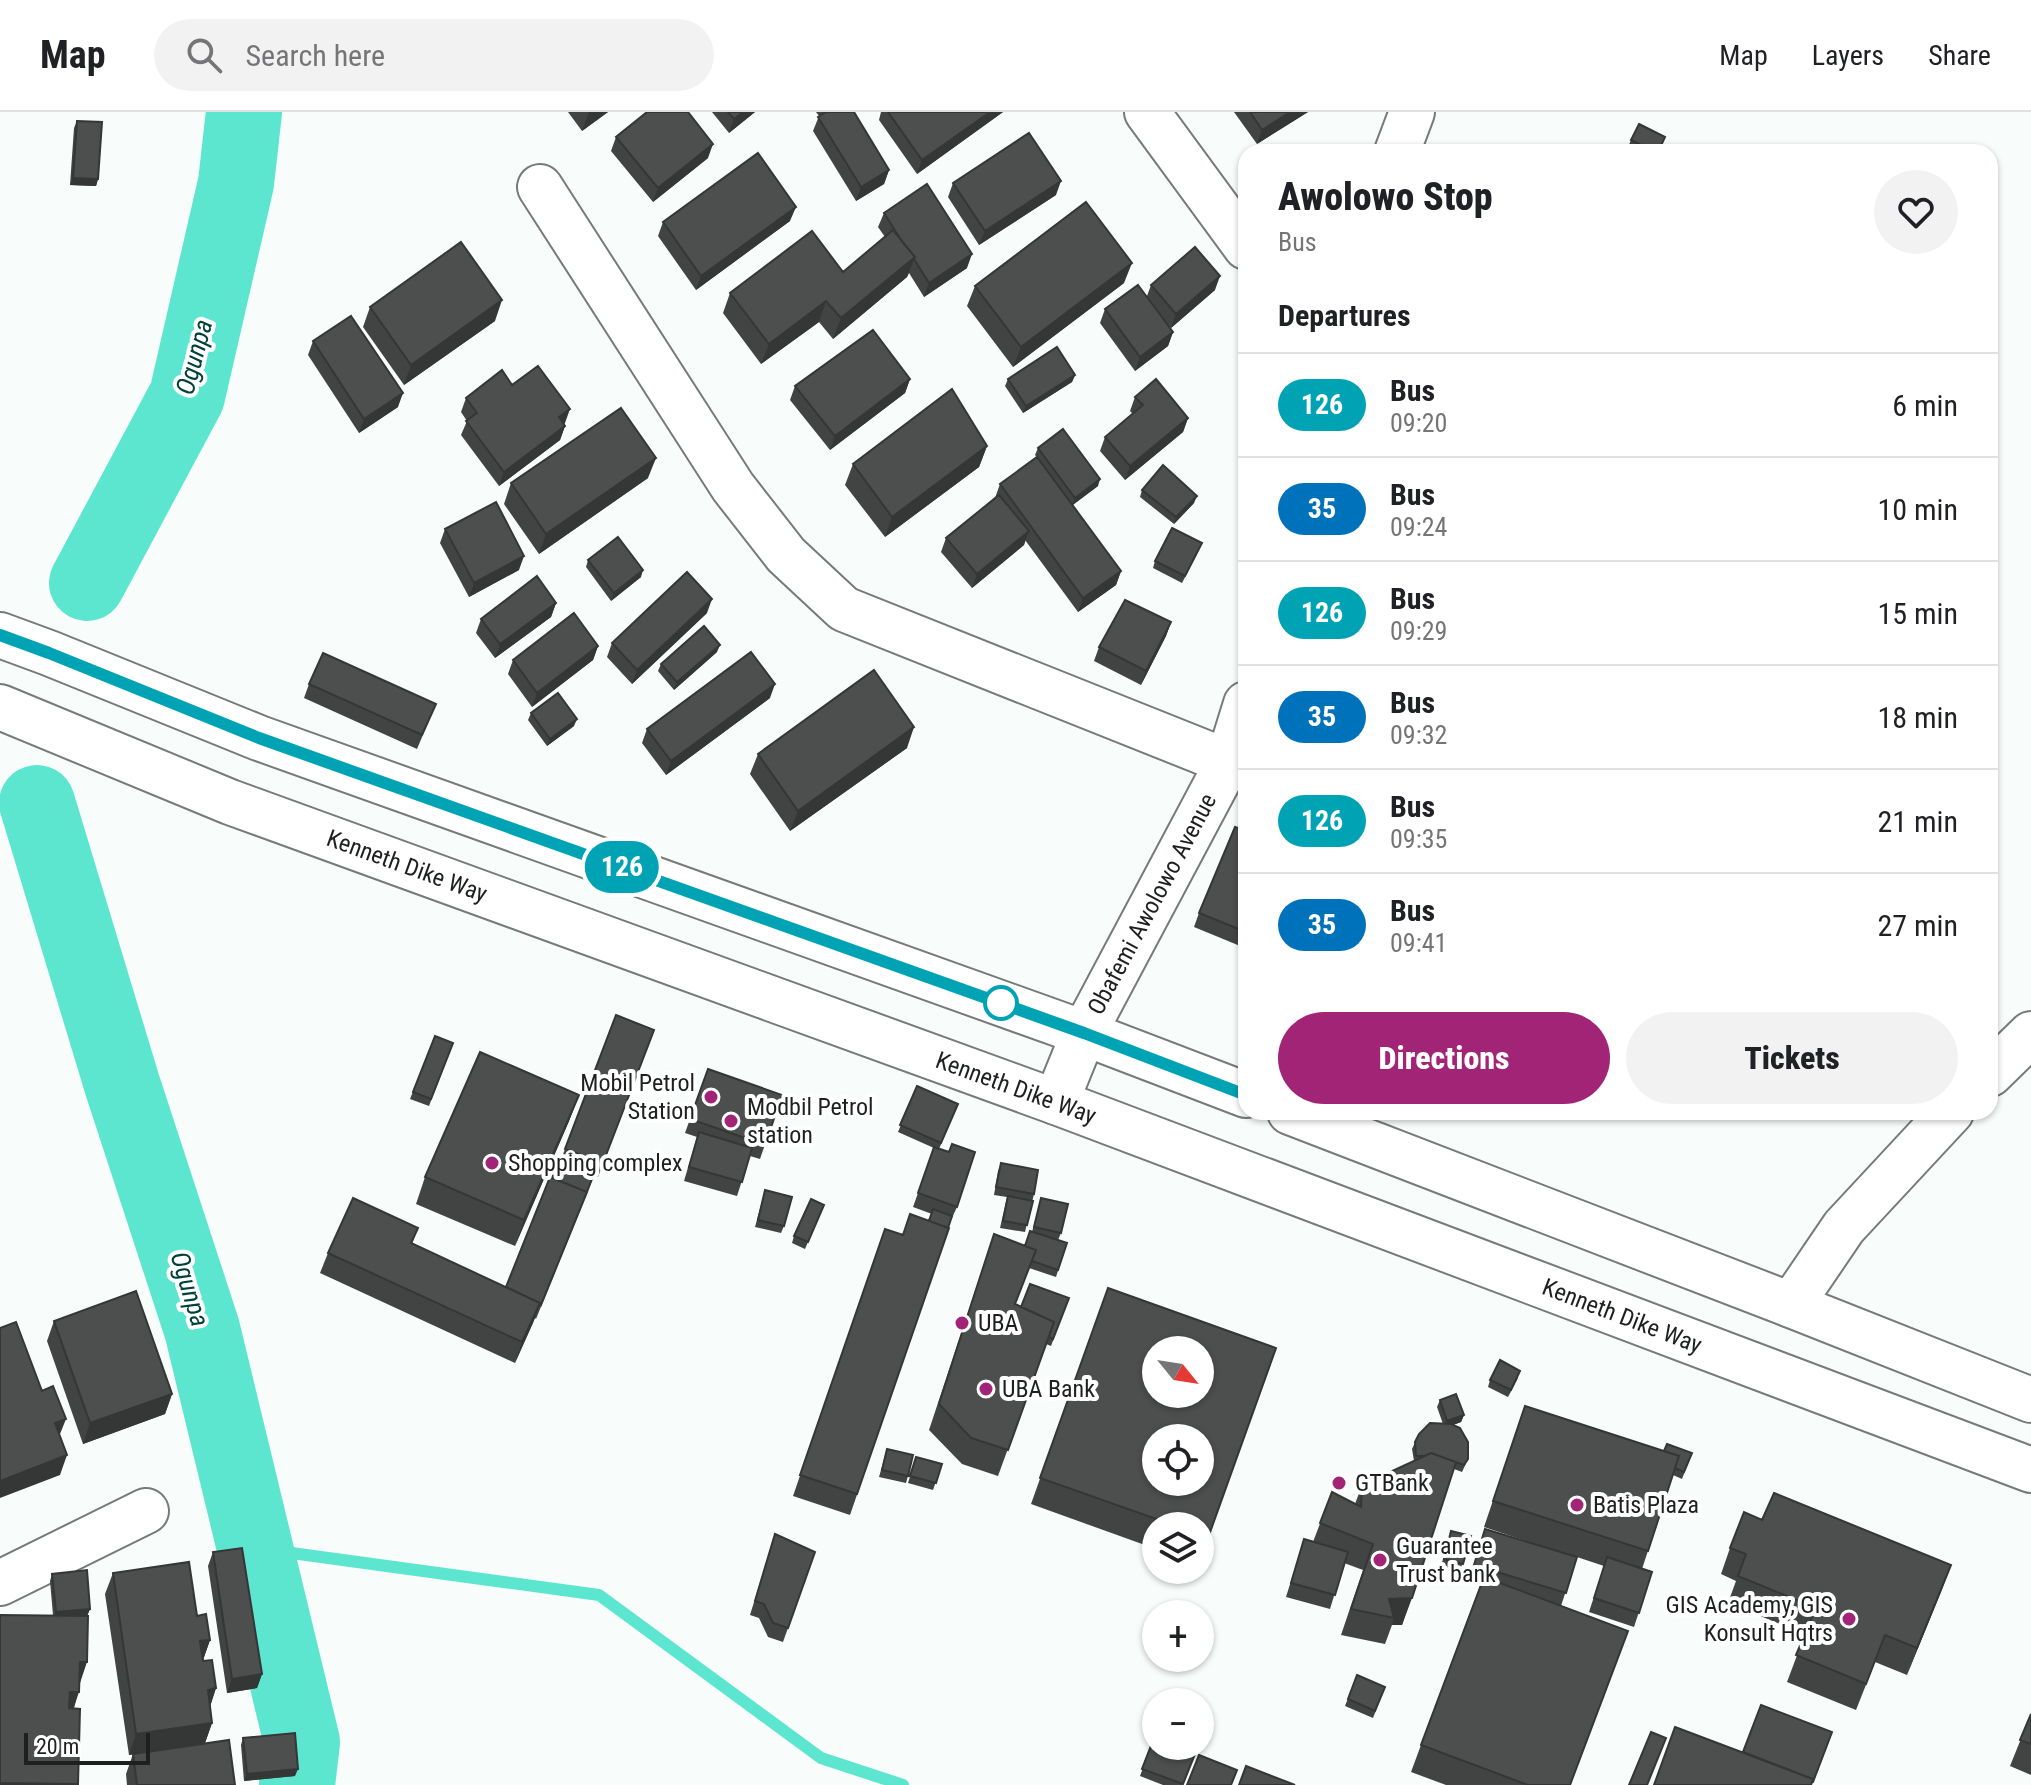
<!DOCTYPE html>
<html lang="en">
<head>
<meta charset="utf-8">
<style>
	body { margin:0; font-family:"Roboto Condensed",sans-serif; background:#f2f2f2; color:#202124; height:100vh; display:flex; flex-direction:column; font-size:30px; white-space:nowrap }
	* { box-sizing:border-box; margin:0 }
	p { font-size:26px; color:#757577 }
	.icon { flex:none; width:44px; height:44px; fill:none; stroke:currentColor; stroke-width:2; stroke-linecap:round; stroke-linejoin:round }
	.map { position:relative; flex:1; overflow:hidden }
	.panel { position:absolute; left:1238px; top:32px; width:760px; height:976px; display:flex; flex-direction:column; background:#fff; border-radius:24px; box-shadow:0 2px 6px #0004 }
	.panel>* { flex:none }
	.badge { padding:0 16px; border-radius:26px; font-size:28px; line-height:52px }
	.needle { width:52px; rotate:120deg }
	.fabs { position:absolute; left:1142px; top:1224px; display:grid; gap:16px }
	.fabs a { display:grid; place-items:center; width:72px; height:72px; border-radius:50%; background:#fff; box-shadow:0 2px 6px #0004; font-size:40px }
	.scale { position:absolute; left:24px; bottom:20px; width:126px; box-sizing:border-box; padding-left:8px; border:4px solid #1e2020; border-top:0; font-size:22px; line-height:28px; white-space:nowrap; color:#1e2020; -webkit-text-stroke:6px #fff; paint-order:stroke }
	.map>.badge { position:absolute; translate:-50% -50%; box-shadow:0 0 0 4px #fff }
	h2 { padding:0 40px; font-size:30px; line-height:72px }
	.round { display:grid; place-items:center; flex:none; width:84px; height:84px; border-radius:42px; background:#f2f2f2 }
	.summary { display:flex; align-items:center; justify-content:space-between; height:136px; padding:0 40px }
	h1 { font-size:38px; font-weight:800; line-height:60px }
	.cta { display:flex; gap:16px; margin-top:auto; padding:16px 40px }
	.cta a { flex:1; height:92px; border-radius:48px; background:#a22477; color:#fff; font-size:32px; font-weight:800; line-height:92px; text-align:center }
	.cta a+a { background:#f2f2f2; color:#202124 }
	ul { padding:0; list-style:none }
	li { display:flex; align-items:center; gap:24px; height:104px; padding:0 40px; border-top:2px solid #e0e0e0 }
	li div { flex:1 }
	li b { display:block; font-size:30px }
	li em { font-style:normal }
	li .badge { min-width:88px; font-weight:700; text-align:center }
	header { display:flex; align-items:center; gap:48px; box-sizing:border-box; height:112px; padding:0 40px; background:#fff; border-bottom:2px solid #e0e0e0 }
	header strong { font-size:38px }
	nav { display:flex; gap:44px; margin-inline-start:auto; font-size:28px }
	.search { width:560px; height:72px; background:#f2f2f2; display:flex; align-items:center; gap:20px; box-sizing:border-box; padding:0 28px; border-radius:44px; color:#757577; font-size:30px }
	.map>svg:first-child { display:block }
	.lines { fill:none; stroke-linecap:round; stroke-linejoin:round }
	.stream { stroke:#5ce6d0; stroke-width:12 }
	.river { stroke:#5ce6d0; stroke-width:76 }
	.minor-casing { stroke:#767a79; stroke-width:48 }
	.secondary-casing { stroke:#767a79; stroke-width:48 }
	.trunk-casing { stroke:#767a79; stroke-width:48 }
	.minor { stroke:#fff; stroke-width:44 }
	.secondary { stroke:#fff; stroke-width:44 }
	.trunk { stroke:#fff; stroke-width:44 }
	.wall { fill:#414443 }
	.shaded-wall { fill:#353737 }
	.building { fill:#4c4f4e; stroke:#353737; stroke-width:2; fill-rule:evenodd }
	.line-casing { stroke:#fff; stroke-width:18 }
	.line { stroke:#00a3b4; stroke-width:12 }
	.stop-dot { fill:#fff; stroke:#00a3b4; stroke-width:4 }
	.poi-dot { fill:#a22477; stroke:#fff; stroke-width:3 }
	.labels { text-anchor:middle; stroke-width:8; stroke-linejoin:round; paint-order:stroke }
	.street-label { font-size:24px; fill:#1e2020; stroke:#fff }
	.poi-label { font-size:24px; fill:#1e2020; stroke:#fff; text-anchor:start }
	.water-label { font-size:26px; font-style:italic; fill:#004138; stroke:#fff }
</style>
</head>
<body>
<header>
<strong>Map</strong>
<div class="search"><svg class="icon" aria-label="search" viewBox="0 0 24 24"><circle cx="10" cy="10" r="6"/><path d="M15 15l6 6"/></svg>Search here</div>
<nav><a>Map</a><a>Layers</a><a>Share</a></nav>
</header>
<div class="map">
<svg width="2031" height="1673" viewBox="0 0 2031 1673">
	<rect width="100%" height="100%" fill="#f8fcfb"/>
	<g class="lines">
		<path class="stream" d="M255 1436 599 1483 821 1646 903 1673"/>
		<path class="river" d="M87 471 187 284 236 71 244 0
			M37 691 122 972 202 1217 302 1630 297 1673"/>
		<g class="minor-casing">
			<path id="minor" d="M1147 0 1246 135
				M540 75 733 375 786 443 844 497 1228 650
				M1990 962 2031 922
				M1791 1193 1844 1115 1951 1000
				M0 1471 146 1399"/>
		</g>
		<g class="secondary-casing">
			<path id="secondary" d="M1397 40 1412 0
				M1056 990 1084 921 1228 650 1246 592"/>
		</g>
		<g class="trunk-casing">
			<path id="trunk" d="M0 523 49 541 259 626 1084 921 1246 983
				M0 595 230 690 1056 990 2031 1358
				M1290 1000 1791 1193 2031 1288"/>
		</g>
		<use href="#minor" class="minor"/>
		<use href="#secondary" class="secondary"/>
		<use href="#trunk" class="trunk"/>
	</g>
	<path class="wall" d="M568 0H608L582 19Z
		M712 0H755L729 21Z
		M816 0H854L889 58 884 72 856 89 813 19 819 4Z
		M881 0H1003L917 62 879 8Z
		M1234 0H1308L1257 32Z
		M77 9 98 67 96 74 70 73 74 16Z
		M616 25 708 46 653 90 611 39Z
		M1665 25 1659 40H1638L1628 35 1631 28Z
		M953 71 1056 83 979 133 948 85Z
		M884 101 967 156 924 185 909 161 907 165 833 227 819 210 761 252 723 201 730 181 843 160 885 125 878 115Z
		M790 109 696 178 658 124 663 110Z
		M1124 171 1013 255 967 194 975 174Z
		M1151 173 1215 178 1171 216 1165 209 1173 220 1168 234 1135 259 1100 211 1105 197 1147 184Z
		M370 195 495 209 404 273 363 215Z
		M313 229 398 295 359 321 308 243Z
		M1075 263 1072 270 1023 301 1005 274 1008 267Z
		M910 267 905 281 830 338 790 288 795 274Z
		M512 273 565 311 564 312 565 314 560 328 499 374 461 323 467 309 461 300 466 286Z
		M1135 285 1188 306 1183 320 1125 368 1100 339 1105 325 1133 302 1130 299Z
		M987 334 979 355 885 425 845 373 853 352Z
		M1038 336 1098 374 1073 393 1121 459 1116 473 1078 500 1025 428 1024 433 972 476 941 440 946 426 995 386 1000 372 1037 345 1035 343Z
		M648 366 539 442 504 392 511 371Z
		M1142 378 1194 391 1174 412 1140 385Z
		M445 417 519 458 469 485 440 431Z
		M1199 438 1182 471 1153 456 1155 449Z
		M588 448 641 465 611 489 586 455Z
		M556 491 551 505 495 546 476 521 481 507Z
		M707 501 632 572 607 545 612 531Z
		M1171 510 1166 524 1141 573 1094 549 1099 535Z
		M598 534 593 548 532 595 508 562 513 548Z
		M717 540 674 578 658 559 661 552Z
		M309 572 436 592 417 637 304 586Z
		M770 586 666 663 642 631 647 617Z
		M531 601 574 614 547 634 528 608Z
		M907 636 790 719 750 662 758 642Z
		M1246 719V832L1245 836 1194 815 1199 801Z
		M616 903 654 918 598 1065 594 1064 536 1207 535 1206 515 1251 320 1161 328 1141 418 1116 412 1132 506 1175 552 1066 562 1045Z
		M435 924 453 931 429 994 410 987Z
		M708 957 782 983 760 1047 750 1044 737 1084 684 1069 697 1025 685 1021Z
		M917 974 958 992 939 1037 957 1095 951 1108 948 1116H949L850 1403 793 1384 885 1117 903 1123 929 1109 932 1102 913 1095 934 1036 898 1020Z
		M579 983 569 1009 515 1134 416 1092 425 1065Z
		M1001 1051 1034 1082 1025 1120 1000 1116 1007 1085 994 1083 998 1059Z
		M765 1078 784 1114 781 1121 755 1115Z
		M1041 1086 1061 1121 1058 1128 1067 1131 1056 1165 1029 1156 1015 1192 1021 1195 1069 1186 1051 1234 1046 1232 998 1364 962 1352 929 1318 994 1122 1025 1134 1032 1120Z
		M824 1093 805 1137 792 1131 794 1124Z
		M1108 1176 1276 1236 1200 1448V1414H1156V1437L1031 1392Z
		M54 1209 172 1282 165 1302 83 1332 47 1229Z
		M1518 1266 1508 1285 1488 1275 1490 1268Z
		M1440 1288 1464 1303 1461 1310 1453 1313 1468 1347 1462 1360 1454 1357 1402 1513H1392L1385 1532 1341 1523 1363 1458 1344 1451 1330 1497 1286 1485 1304 1427 1313 1430 1332 1380 1355 1392 1362 1373 1414 1349 1412 1337 1419 1322 1443 1312 1437 1295Z
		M1525 1294 1664 1339 1692 1341 1682 1367 1673 1363 1642 1457 1652 1460 1634 1515 1589 1500 1604 1454 1577 1445 1561 1494 1571 1673H1446L1411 1660 1481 1471 1469 1467 1485 1417 1559 1440 1484 1415Z
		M887 1337 908 1364 906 1371 879 1365Z
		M916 1345 942 1352 933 1378 908 1371Z
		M1762 1408 1951 1453 1907 1563 1875 1550 1856 1598 1787 1570 1805 1522 1728 1491 1736 1469 1721 1462 1730 1436Z
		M1451 1419 1471 1424 1460 1459 1441 1454Z
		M775 1422 815 1440 783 1530 768 1525 759 1506 750 1503Z
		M213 1440 262 1562 257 1576 227 1581 208 1454Z
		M113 1461 197 1504 210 1528 203 1548 216 1576 210 1595 212 1611 205 1631 149 1640 235 1673H127L126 1662 133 1642 129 1643 105 1482Z
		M52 1462 90 1497 87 1504 80 1571 74 1596 78 1672V1673H0L53 1503 50 1469Z
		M1357 1563 1385 1575 1373 1606 1345 1594Z
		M2031 1602V1663L2010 1654Z
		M243 1626 295 1664 244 1669 241 1633Z
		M1154 1626 1183 1673H1163L1140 1664Z"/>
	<path class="shaded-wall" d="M589 0H608L582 19Z
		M743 0H755L729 21 734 7Z
		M990 0H1003L917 62 922 48Z
		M1290 0H1308L1257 32 1262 18Z
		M713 32 708 46 653 90 658 76Z
		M889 58 884 72 856 89 861 75Z
		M73 66 98 67 96 74 70 73Z
		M1061 69 1056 83 979 133 985 119Z
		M796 95 790 109 696 178 701 164Z
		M972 142 967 156 924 185 929 171Z
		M915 145 907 165 833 227 841 206Z
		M1132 151 1124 171 1013 255 1021 235Z
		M1220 164 1215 178 1171 216 1176 202Z
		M502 188 495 209 404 273 411 253Z
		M826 189 819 210 761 252 769 232Z
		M1173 220 1168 234 1135 259 1140 245Z
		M1075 263 1072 270 1023 301 1026 294Z
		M910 267 905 281 830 338 835 324Z
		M403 281 398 295 359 321 364 307Z
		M570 297 565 311 554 319 559 305Z
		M1188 306 1183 320 1125 368 1130 354Z
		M565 314 560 328 499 374 504 360Z
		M987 334 979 355 885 425 892 405Z
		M656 346 648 366 539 442 546 422Z
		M1100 367 1098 374 1072 393 1075 386Z
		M1197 384 1194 391 1174 412 1176 405Z
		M1029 419 1024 433 972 476 977 462Z
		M524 444 519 458 469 485 474 471Z
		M643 458 641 465 611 489 614 481Z
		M1121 459 1116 473 1078 500 1083 486Z
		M712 487 707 501 632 572 637 558Z
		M556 491 551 505 495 546 500 532Z
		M1171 510 1166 524 1141 573 1146 559Z
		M720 533 717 540 674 578 677 570Z
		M598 534 593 548 532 595 537 581Z
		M775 572 770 586 666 663 671 649Z
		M577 607 574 614 547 634 550 627Z
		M914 615 907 636 790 719 798 699Z
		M579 983 569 1009 515 1134 524 1108Z
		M540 1191 533 1211 515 1251 522 1230Z
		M172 1282 165 1302 83 1332 90 1311Z
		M1464 1303 1461 1310 1445 1316 1447 1309Z
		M66 1307 58 1327 55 1311Z
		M67 1343 60 1363 0 1386V1369Z
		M1951 1453 1941 1480 1907 1563 1917 1536Z
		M1412 1486 1402 1513H1392L1394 1506 1389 1487Z
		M90 1497 87 1504 53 1507 56 1500Z
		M210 1528 203 1548 200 1529Z
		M80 1550H87L80 1571Z
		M262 1562 257 1576 227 1581 232 1567Z
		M216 1576 209 1597 208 1578Z
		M70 1580H79L72 1601H62Z
		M212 1611 205 1631 129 1643 136 1622Z
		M298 1657 295 1664 244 1669 247 1662Z
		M0 1671 78 1672V1673H0Z"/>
	<path class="building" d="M647 0H688L713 32 658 76 616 25Z
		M728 0H743L734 7Z
		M826 0H854L889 58 861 75 818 5Z
		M888 0H990L922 48Z
		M1250 0H1290L1262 18Z
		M77 9 102 10 98 67 73 66Z
		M1639 12 1665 25 1658 40H1655L1631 28Z
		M1029 21 1061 69 985 119 953 71Z
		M758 41 796 95 701 164 663 110Z
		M927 72 972 142 929 171 914 147 915 145 903 131 884 101Z
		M1086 90 1132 151 1021 235 975 174Z
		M893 118 915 145 841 206 826 189 769 232 730 181 812 119 843 160Z
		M461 130 502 188 411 253 370 195Z
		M1195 135 1220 164 1176 202 1151 173Z
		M1138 173 1173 220 1140 245 1105 197Z
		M351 204 403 281 364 307 313 229Z
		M873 218 910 267 835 324 795 274Z
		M1057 235 1075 263 1026 294 1008 267Z
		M538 254 570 297 559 305 565 314 504 360 466 309 477 301 466 286 502 258 512 273Z
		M1156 267 1188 306 1130 354 1105 325 1143 293 1135 285Z
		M952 277 987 334 892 405 853 352Z
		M621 296 656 346 546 422 511 371Z
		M1063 317 1100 367 1075 386 1038 336Z
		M1037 345 1121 459 1083 486 1000 372Z
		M1163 353 1197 384 1176 405 1142 378Z
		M999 383 1029 419 977 462 946 426Z
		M496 390 524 444 474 471 445 417Z
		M1172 416 1202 431 1185 464 1155 449Z
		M618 425 643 458 614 481 588 448Z
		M687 460 712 487 637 558 612 531Z
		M537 464 556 491 500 532 481 507Z
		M1125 488 1171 510 1146 559 1099 535Z
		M574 501 598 534 537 581 513 548Z
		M704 514 720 533 677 570 661 552Z
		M751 540 775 572 671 649 647 617Z
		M323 541 436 592 422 623 309 572Z
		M874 558 914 615 798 699 758 642Z
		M558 581 577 607 550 627 531 601Z
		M1235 715 1246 719V820L1199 801Z
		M616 903 654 918 603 1051 565 1037Z
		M435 924 453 931 431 987 413 980Z
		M480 940 579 983 524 1108 425 1065Z
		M708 957 782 983 765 1033 690 1007Z
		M917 974 958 992 941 1031 900 1013Z
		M699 1020 752 1036 742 1070 689 1055Z
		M952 1032 975 1040 957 1095 918 1081 934 1035 949 1040Z
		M560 1045 595 1059 585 1085 587 1080 552 1066Z
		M1001 1051 1038 1058 1034 1082 996 1075Z
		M550 1065 587 1080 541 1193 540 1192V1191L506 1175Z
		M765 1078 792 1085 784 1114 758 1108Z
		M1008 1084 1033 1089 1027 1113 1003 1109Z
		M353 1086 418 1116 411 1131 540 1191 522 1230 328 1141Z
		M1041 1086 1068 1092 1061 1121 1034 1115Z
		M811 1087 824 1093 808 1130 794 1124Z
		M933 1097 952 1104 948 1116 929 1109Z
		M910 1102 949 1116 857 1382 800 1363 885 1117 903 1123Z
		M1030 1119 1067 1131 1058 1158 1032 1149 1036 1138 1025 1134Z
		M994 1122 1036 1138 1015 1192 1054 1210 1008 1338 971 1326 939 1292Z
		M1030 1172 1069 1186 1053 1227 1049 1225 1054 1210 1021 1195Z
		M1108 1176 1276 1236 1208 1426 1200 1423V1414H1176L1040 1366ZM1156 1238H1200V1282H1156ZM1156 1326H1200V1370H1156Z
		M136 1179 172 1282 90 1311 54 1209Z
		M16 1210 42 1279 53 1274 66 1307 55 1311 67 1343 0 1369V1216Z
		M1500 1248 1520 1259 1511 1278 1490 1268Z
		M1456 1282 1464 1303 1447 1309 1440 1288Z
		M1525 1294 1679 1344 1648 1439 1493 1389Z
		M1430 1311 1451 1312 1460 1316 1468 1330V1347L1464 1353 1431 1341 1424 1344H1416L1415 1330 1419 1322Z
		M1667 1332 1692 1341 1684 1360 1675 1356 1679 1344 1664 1339Z
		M887 1337 913 1343 908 1364 882 1358Z
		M1431 1341 1456 1350 1412 1486 1389 1487 1394 1506 1351 1497 1373 1432 1320 1411 1332 1380 1361 1395 1362 1373Z
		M916 1345 942 1352 936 1371 910 1364Z
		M1774 1381 1951 1453 1917 1536 1885 1523 1866 1572 1796 1543 1816 1496 1738 1464 1746 1442 1730 1436 1744 1400 1762 1408Z
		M1485 1417 1577 1445 1566 1481 1474 1453Z
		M1451 1419 1471 1424 1463 1452 1444 1447Z
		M775 1422 815 1440 788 1516 773 1511 764 1492 755 1489Z
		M1304 1427 1348 1440 1335 1483 1291 1471Z
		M242 1436 262 1562 232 1567 213 1440Z
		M1607 1445 1652 1460 1639 1501 1594 1486Z
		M189 1450 197 1504 206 1502 210 1528 200 1529 203 1549 212 1548 216 1576 208 1578 212 1611 136 1622 113 1461Z
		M87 1458 90 1497 56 1500 52 1462Z
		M1484 1465 1628 1519 1570 1673H1528L1421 1633Z
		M0 1503 88 1504 87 1550H80L79 1580H70L69 1596 80 1597 78 1672 0 1671Z
		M1357 1563 1385 1575 1375 1599 1348 1587Z
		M1761 1593 1832 1620 1813 1670H1812L1813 1667 1743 1640Z
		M2031 1602V1632L2020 1628Z
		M1675 1615 1813 1667 1811 1673H1654Z
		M1651 1620 1666 1626 1647 1673H1629Z
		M295 1621 298 1657 247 1662 243 1626Z
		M1154 1626 1156 1627V1634H1175L1195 1642 1183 1672 1142 1657Z
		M229 1628 235 1673H137L133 1642Z
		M1199 1643 1237 1658 1231 1673H1187Z
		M1246 1654 1295 1673H1239Z"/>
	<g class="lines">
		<g class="line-casing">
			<path id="line" d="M0 523 49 541 259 626 1084 921 1246 983"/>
		</g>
		<use href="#line" class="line"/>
	</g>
	<circle class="stop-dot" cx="1001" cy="891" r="16"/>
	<g class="poi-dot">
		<circle cx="711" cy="985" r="8"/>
		<circle cx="731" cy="1009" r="8"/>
		<circle cx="492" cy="1051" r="8"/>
		<circle cx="962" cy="1211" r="8"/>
		<circle cx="986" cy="1277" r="8"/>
		<circle cx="1339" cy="1371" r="8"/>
		<circle cx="1577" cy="1393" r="8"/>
		<circle cx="1380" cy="1448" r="8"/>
		<circle cx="1849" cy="1507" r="8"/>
	</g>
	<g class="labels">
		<g class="street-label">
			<text transform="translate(407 754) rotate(20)" y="8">Kenneth Dike Way</text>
			<text transform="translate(1152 792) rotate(-62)" y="8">Obafemi Awolowo Avenue</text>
			<text transform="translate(1016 976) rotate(20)" y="8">Kenneth Dike Way</text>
			<text transform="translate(1622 1204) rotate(21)" y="8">Kenneth Dike Way</text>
		</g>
		<g class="poi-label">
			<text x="695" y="979" text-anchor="end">Mobil Petrol<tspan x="695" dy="28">Station</tspan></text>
			<text x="747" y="1003">Modbil Petrol<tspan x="747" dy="28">station</tspan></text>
			<text x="508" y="1059">Shopping complex</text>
			<text x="978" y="1219">UBA</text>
			<text x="1002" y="1285">UBA Bank</text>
			<text x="1355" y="1379">GTBank</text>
			<text x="1593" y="1401">Batis Plaza</text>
			<text x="1396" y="1442">Guarantee<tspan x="1396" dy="28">Trust bank</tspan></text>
			<text x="1833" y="1501" text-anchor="end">GIS Academy, GIS<tspan x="1833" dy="28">Konsult Hqtrs</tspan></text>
		</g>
		<g class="water-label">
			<text transform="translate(194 245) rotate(-75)" y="9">Ogunpa</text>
			<text transform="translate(190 1177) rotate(73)" y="9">Ogunpa</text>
		</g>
	</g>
</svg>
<div class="fabs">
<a><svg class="needle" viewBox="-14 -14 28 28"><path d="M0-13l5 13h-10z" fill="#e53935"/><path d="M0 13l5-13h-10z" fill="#757577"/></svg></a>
<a><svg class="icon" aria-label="locate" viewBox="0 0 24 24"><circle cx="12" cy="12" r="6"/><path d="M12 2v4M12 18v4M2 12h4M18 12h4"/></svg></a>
<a><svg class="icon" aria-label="layers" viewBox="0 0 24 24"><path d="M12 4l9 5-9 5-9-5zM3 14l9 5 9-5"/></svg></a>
<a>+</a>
<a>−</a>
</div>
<div class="scale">20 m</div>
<b class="badge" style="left:622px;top:755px;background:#00a3b4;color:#fff">126</b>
<section class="panel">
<div class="summary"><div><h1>Awolowo Stop</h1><p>Bus</p></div><a class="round"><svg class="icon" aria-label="heart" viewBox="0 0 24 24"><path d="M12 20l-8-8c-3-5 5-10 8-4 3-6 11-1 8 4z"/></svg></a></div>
<h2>Departures</h2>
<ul>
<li><span class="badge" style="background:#00a3b4;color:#fff">126</span><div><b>Bus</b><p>09:20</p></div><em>6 min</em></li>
<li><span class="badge" style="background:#0072bc;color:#fff">35</span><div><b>Bus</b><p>09:24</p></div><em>10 min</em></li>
<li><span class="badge" style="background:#00a3b4;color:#fff">126</span><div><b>Bus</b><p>09:29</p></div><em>15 min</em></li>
<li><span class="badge" style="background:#0072bc;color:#fff">35</span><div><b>Bus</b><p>09:32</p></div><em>18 min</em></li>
<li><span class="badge" style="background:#00a3b4;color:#fff">126</span><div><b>Bus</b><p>09:35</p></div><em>21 min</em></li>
<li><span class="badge" style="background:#0072bc;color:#fff">35</span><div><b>Bus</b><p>09:41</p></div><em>27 min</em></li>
</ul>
<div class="cta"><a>Directions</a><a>Tickets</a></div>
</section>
</div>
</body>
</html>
